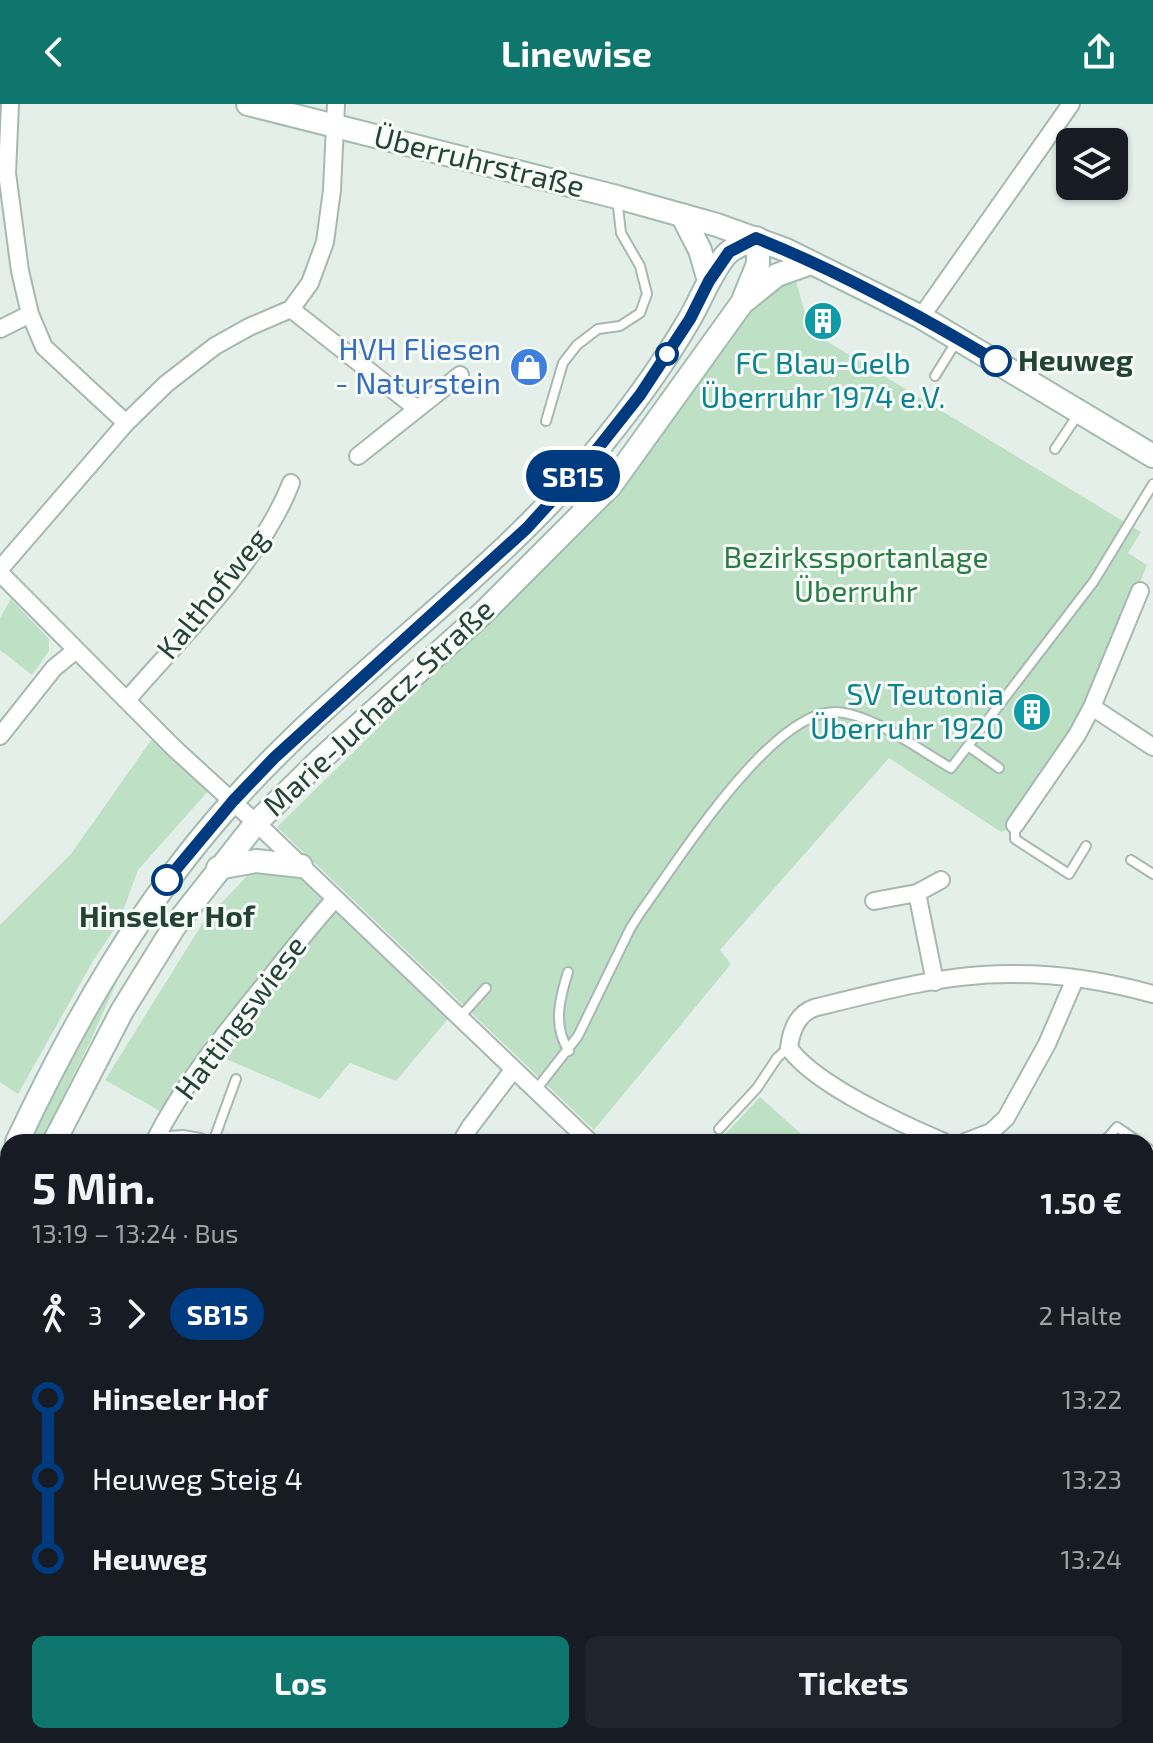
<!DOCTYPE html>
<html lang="de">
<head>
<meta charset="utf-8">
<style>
	body { margin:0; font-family:"Exo 2",sans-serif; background:#20242c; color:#f1f3f6; height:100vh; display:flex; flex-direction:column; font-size:30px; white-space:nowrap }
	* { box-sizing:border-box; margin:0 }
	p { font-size:26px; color:#9ea1a6 }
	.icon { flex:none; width:44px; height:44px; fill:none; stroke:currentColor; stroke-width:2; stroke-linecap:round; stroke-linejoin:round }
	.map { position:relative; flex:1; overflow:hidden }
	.drawer { position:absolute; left:0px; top:1030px; width:1154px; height:610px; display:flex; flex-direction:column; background:#171b24; border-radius:24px 24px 0 0; box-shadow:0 2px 6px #0004 }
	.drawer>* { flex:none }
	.badge { padding:0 16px; border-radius:26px; font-size:28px; line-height:52px }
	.controls { position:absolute; left:1056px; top:24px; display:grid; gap:16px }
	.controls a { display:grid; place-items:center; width:72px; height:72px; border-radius:12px; background:#171b24; box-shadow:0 2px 6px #0004; font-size:40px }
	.map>.badge { position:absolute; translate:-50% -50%; box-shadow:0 0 0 4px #fff }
	.legs { display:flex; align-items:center; gap:12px; height:88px; padding:0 32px; font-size:26px }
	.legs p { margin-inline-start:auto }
	.headline { display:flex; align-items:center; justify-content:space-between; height:136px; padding:0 32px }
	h1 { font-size:44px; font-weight:700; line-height:60px }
	.primary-button { display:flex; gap:16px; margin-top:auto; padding:16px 32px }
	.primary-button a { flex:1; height:92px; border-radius:12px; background:#0f766e; color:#fff; font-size:32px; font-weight:700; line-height:92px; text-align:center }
	.primary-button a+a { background:#20242c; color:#f1f3f6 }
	ul { padding:0 32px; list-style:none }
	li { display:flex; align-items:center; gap:28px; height:80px; font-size:30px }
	li i { display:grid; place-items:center; width:12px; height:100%; margin:0 10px; background:currentColor }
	li i::after { content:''; width:20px; height:20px; margin:-10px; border:6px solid; border-radius:50%; background:#171b24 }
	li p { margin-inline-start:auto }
	li:first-child i { background:linear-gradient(#0000 50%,currentColor 0) }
	li:last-child i { background:linear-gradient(currentColor 50%,#0000 0) }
	header { display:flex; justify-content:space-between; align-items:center; height:104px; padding:0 32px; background:#0f766e; color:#fff; font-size:36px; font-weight:700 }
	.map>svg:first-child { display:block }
	.built { fill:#d3dfd9 }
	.green { fill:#bee1c5 }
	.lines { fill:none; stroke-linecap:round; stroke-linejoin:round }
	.lane-casing { stroke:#a7b8b1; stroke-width:12 }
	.street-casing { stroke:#a7b8b1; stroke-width:20 }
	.secondary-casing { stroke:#a3bbb1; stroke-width:26 }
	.lane { stroke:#fff; stroke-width:8 }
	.street { stroke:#fff; stroke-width:16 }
	.secondary { stroke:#fff; stroke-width:22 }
	.line-1-casing { stroke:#fff; stroke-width:18 }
	.line-1 { stroke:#003b80; stroke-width:12 }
	.stop-1-dot { fill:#fff; stroke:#003b80; stroke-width:4 }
	.labels { text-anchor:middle; stroke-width:6; stroke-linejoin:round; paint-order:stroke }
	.street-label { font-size:30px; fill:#234338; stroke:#f7fbf8 }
	.shop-label { font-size:30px; fill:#366cbe; stroke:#f7fbf8; text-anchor:end }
	.stop-label { font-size:30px; font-weight:bold; fill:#234338; stroke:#f7fbf8; text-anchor:start }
	.culture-label { font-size:30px; fill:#0d838f; stroke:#f7fbf8 }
	.park-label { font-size:30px; fill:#2b7c44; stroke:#f7fbf8 }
</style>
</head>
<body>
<header><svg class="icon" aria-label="back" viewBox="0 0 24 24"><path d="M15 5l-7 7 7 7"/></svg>Linewise<svg class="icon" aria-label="share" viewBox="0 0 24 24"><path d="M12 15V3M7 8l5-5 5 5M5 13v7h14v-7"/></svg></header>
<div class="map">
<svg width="1153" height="1639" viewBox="0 0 1153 1639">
	<rect width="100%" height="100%" fill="#e5efea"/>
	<path class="built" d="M1153 1391V1468L1146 1467V1420Z"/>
	<path class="green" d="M796 177 810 227 1141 428 1128 449 1147 461 1100 578 1011 724 1001 728 889 654 720 846 731 860 594 1026 277 723 515 490 703 269 756 199 774 182Z
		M11 495 49 535V547L32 571 0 546V514Z
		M154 632 210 685 138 766 119 818 93 857 18 990 0 978V821L71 750Z
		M270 748 331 798 167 1011 105 976 204 817Z
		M333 800 452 910 396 977 350 959 320 995 212 949Z
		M123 864 89 940 40 1038H28L73 946Z
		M760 993 810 1038H718Z"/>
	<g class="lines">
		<g class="lane-casing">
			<path id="lane" d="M935 272 958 235
				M546 317 563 259 577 241 598 225 620 222 640 209 647 190 640 162 621 129 617 94
				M1055 345 1079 309
				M968 642 999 664
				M1015 721V735L1069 770 1086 742
				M1131 756 1153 770
				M568 868C560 893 552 922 569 947
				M460 913 486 884
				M535 987 578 932 630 825 640 809C676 760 771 606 836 608 873 610 919 646 951 664L1094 477 1153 380
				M719 1025 757 984 777 954 788 944
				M213 1038 236 975
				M1104 1038 1117 1023 1139 1038
				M1146 1043 1153 1049
				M1146 1471 1153 1473"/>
		</g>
		<g class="street-casing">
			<path id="street" d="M10 0 7 69 20 167 30 210 44 243 126 319
				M291 205 416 304
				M921 213 1071 0
				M0 225 30 210
				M358 352 460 271
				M0 465 126 319 166 280 215 242 249 223 291 205 310 179 325 138 332 86 336 0
				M0 469 174 644 268 730 590 1038
				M127 596C181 533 261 457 291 379
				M1092 603 1153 643
				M0 632 54 564 76 546
				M1015 721 1077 631 1092 603 1140 487
				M917 789 941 776
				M874 797 917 789 935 878
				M155 1037 183 1035 200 1038
				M154 1038C181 984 218 938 256 891 282 859 307 826 334 796
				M461 1038 470 1023 513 966
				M944 1038C902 1020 814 980 789 944 791 927 797 910 814 904 874 889 945 870 1007 870 1056 869 1106 877 1153 890
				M965 1038 991 1028 1006 1014 1047 940 1075 875
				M1146 1580 1153 1583
				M330 1632 331 1639
				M513 1632 515 1639
				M977 1632 984 1639
				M119 1639V1632
				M579 1639 625 1632"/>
		</g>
		<g class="secondary-casing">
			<path id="secondary" d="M248 0 617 93 717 121 786 146 921 213 1153 352
				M682 111 700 146 709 177
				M744 194 758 160V135
				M218 764 256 757 301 762
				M17 1038C75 915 142 798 233 697 342 575 480 483 587 358 624 314 660 266 689 216 700 198 714 161 729 148 736 142 748 138 756 134
				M54 1038 122 907 174 823 256 719 320 656 483 509 611 381 742 199 777 171 811 159
				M0 1074 8 1057
				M0 1154 8 1137
				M1146 1340 1153 1300
				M1071 1639 1073 1632"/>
		</g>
		<use href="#lane" class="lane"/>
		<use href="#street" class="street"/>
		<use href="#secondary" class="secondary"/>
	</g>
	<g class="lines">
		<g class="line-1-casing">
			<path id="line-1" d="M167 776 233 697 274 654 527 424 587 358 640 291 690 215 709 177 729 148 756 134C839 167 919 211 996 257"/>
		</g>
		<use href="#line-1" class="line-1"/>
	</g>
	<defs>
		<g id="building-disc" transform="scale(2)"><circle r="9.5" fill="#0f9aa8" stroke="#f7fbf8"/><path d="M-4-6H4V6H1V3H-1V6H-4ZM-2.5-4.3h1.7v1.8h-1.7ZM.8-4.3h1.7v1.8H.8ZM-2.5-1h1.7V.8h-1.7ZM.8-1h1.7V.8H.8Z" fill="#fff"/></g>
		<g id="shop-disc" transform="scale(2)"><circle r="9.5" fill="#3f7fe0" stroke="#f7fbf8"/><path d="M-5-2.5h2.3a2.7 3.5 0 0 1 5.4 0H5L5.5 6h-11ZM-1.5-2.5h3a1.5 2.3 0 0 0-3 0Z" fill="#fff"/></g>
	</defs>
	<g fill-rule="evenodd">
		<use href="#building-disc" x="823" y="217"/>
		<use href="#shop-disc" x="529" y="263"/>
		<use href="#building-disc" x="1032" y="608"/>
	</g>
	<g class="stop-1-dot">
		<circle cx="667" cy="250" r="10"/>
		<circle cx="996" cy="257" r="14"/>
		<circle cx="167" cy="776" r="14"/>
	</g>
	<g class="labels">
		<g class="street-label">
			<text transform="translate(479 58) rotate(14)" y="10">Überruhrstraße</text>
			<text transform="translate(213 490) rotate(-51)" y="10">Kalthofweg</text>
			<text transform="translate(379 604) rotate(-43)" y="10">Marie-Juchacz-Straße</text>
			<text transform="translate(241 914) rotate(-53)" y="10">Hattingswiese</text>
		</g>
		<g class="shop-label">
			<text x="501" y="256">HVH Fliesen<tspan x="501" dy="34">- Naturstein</tspan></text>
		</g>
		<g class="stop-label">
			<text x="1018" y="267">Heuweg</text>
			<text x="167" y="823" text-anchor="middle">Hinseler Hof</text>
		</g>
		<g class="culture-label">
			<text x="823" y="270">FC Blau-Gelb<tspan x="823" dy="34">Überruhr 1974 e.V.</tspan></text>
			<text x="1004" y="601" text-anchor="end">SV Teutonia<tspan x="1004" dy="34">Überruhr 1920</tspan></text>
		</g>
		<g class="park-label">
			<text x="856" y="464">Bezirkssportanlage<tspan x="856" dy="34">Überruhr</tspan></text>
		</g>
	</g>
</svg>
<div class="controls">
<a><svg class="icon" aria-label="layers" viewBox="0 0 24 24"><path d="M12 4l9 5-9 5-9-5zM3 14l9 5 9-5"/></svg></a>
</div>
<b class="badge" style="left:573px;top:372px;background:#003b80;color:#fff">SB15</b>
<section class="drawer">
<div class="headline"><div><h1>5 Min.</h1><p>13:19 – 13:24 · Bus</p></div><b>1.50 €</b></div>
<div class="legs"><svg class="icon" aria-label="walk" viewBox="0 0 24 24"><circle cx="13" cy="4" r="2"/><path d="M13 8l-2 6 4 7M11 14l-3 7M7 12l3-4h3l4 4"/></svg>3<svg class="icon" aria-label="forward" viewBox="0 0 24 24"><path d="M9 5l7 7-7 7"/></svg><b class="badge" style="background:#003b80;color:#fff">SB15</b><p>2 Halte</p></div>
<ul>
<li><i style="color:#003b80"></i><b>Hinseler Hof</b><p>13:22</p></li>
<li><i style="color:#003b80"></i><span>Heuweg Steig 4</span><p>13:23</p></li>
<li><i style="color:#003b80"></i><b>Heuweg</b><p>13:24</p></li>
</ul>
<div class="primary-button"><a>Los</a><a>Tickets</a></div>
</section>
</div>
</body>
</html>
